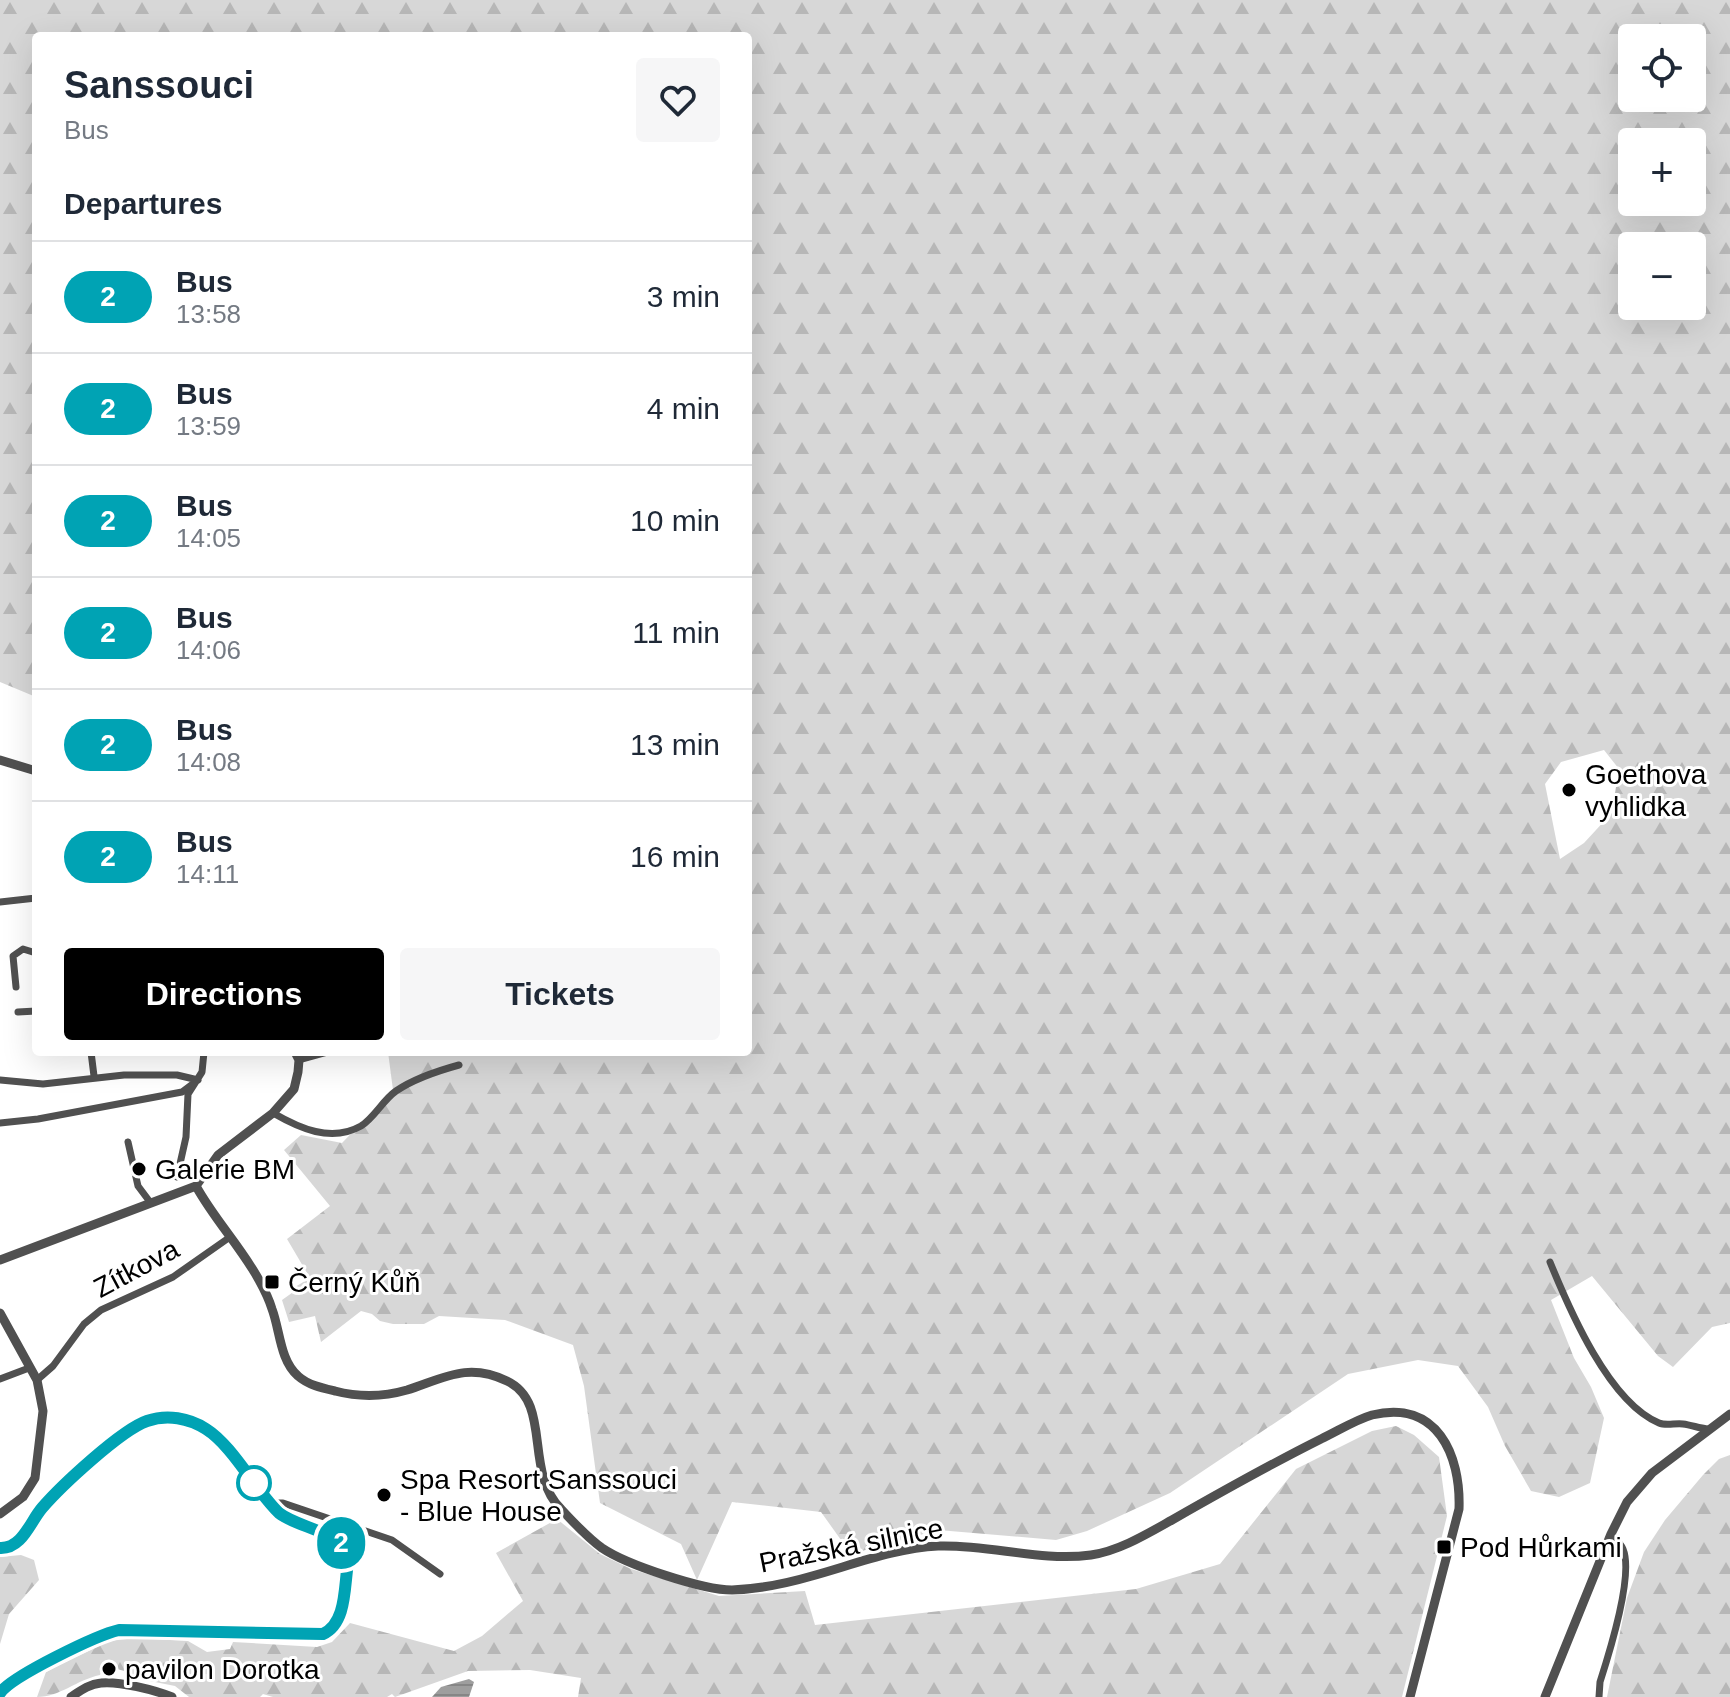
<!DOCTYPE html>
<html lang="en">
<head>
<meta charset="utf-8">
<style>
	body { margin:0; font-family:Helvetica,sans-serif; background:#f6f6f7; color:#1f2937; height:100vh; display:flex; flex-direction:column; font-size:30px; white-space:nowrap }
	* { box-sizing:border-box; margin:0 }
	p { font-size:26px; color:#747a83 }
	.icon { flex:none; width:44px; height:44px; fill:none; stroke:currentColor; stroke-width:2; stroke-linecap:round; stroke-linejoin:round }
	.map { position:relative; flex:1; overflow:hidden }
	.drawer { position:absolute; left:32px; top:32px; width:720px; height:1024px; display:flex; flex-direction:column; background:#fff; border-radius:8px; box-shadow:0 8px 32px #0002 }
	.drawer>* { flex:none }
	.badge { padding:0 16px; border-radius:26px; font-size:28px; line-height:52px }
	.controls { position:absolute; left:1618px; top:24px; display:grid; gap:16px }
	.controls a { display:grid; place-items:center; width:88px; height:88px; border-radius:8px; background:#fff; box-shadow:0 8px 32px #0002; font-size:40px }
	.map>.badge { position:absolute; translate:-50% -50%; box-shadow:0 0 0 4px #fff }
	h2 { padding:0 32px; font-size:30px; line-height:72px }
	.round { display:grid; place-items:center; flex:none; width:84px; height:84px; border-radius:8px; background:#f6f6f7 }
	.overview { display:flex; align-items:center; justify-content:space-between; height:136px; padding:0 32px }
	h1 { font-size:38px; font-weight:600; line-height:60px }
	.action { display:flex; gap:16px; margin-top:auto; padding:16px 32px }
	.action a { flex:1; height:92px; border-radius:8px; background:#000; color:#fff; font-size:32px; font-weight:600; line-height:92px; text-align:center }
	.action a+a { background:#f6f6f7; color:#1f2937 }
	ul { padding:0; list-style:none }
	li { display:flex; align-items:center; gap:24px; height:112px; padding:0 32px; border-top:2px solid #e0e1e3 }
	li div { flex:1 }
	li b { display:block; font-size:30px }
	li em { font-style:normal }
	li .badge { min-width:88px; font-weight:700; text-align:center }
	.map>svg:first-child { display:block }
	.forest { fill:url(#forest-firs); fill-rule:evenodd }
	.water { fill:url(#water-rules) }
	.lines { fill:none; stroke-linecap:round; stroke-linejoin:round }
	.minor { stroke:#505050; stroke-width:7 }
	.tertiary { stroke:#505050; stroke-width:9 }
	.line-casing { stroke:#fff; stroke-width:18 }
	.line { stroke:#00a3b4; stroke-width:12 }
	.poi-dot { fill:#000; stroke:#fff; stroke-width:3 }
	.stop-dot { fill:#fff; stroke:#00a3b4; stroke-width:4 }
	.labels { text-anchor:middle; stroke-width:6; stroke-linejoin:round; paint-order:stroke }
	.poi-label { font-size:28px; fill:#000; stroke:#fff; text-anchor:start }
	.street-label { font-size:28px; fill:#000; stroke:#fff }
</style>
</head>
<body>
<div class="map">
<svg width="1730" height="1697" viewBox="0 0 1730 1697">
	<defs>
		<pattern id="forest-firs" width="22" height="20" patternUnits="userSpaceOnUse" patternTransform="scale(2)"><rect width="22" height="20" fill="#d7d7d7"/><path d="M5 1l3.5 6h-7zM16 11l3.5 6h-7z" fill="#b7b7b7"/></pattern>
		<pattern id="water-rules" width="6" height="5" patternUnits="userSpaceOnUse" patternTransform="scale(2)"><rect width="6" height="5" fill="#9e9e9e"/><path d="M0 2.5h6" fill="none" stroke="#868686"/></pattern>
	</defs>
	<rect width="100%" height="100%" fill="#fff"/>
	<path class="forest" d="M0 0H1730V1323L1712 1327 1673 1367 1658 1356 1592 1276 1551 1300 1574 1358 1591 1387 1604 1418 1590 1483 1559 1497 1531 1491 1505 1446 1488 1407 1458 1366 1418 1360 1348 1374 1170 1493 1087 1531 1056 1540 938 1530 851 1554 821 1512 732 1502 697 1580 681 1544 600 1503 584 1386 573 1345 505 1320 439 1316 424 1324H393L380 1321 372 1314 361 1311 321 1342 315 1316 289 1322 282 1300 296 1290 295 1287 310 1278 287 1239 330 1206 284 1150 301 1135 342 1143 393 1090 388 1052H748V36H36V697L0 682ZM1632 38H1692V98H1632ZM1632 142H1692V202H1632ZM1632 246H1692V306H1632ZM1604 750 1619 769 1615 793 1619 805 1584 843 1560 859 1545 784 1561 762Z
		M1396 1426 1414 1435 1439 1457 1447 1516 1402 1697H578L581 1678 530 1670 468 1671 395 1697 392 1694 387 1697H273L263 1694 260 1697H189L175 1686 130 1677 128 1672 117 1669 115 1663 110 1661 103 1666 100 1675C76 1680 60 1697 37 1697L46 1672 109 1641 136 1638 188 1641 207 1652 230 1649 233 1642 317 1647 332 1642 350 1623 454 1651 482 1636 523 1601 496 1553 557 1519 600 1554 631 1569 719 1596 805 1591 815 1625 1136 1589 1220 1564 1296 1469 1372 1431Z
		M1730 1455V1697H1607L1627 1598 1644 1552 1665 1520 1703 1475 1719 1459Z
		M21 1555 34 1560 39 1580 9 1614 0 1644V1557Z"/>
	<path class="water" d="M469 1679 474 1682 469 1697H432L441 1687Z"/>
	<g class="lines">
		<path class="minor" d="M0 902 36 898
			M16 987 13 956 23 949 36 953
			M18 1012 36 1011
			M91 1052 94 1076
			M299 1060 328 1052
			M0 1080 43 1084 124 1075H177L198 1080
			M273 1113C299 1128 331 1143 361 1126 374 1118 383 1100 396 1091 415 1078 437 1071 459 1065
			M0 1123 38 1119 182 1092 198 1080
			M128 1142 138 1186 150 1202
			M177 1177 186 1137 188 1094 202 1072 204 1052
			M1550 1262C1570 1311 1609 1402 1659 1423 1666 1426 1675 1423 1683 1424 1691 1425 1699 1428 1707 1429
			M0 1379 29 1368
			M37 1380 53 1366 84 1324 101 1310 173 1277 230 1237
			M270 1503H283L392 1540 440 1574
			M1599 1697 1600 1682C1609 1654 1634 1575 1623 1549 1621 1544 1615 1538 1611 1534"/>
		<path class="tertiary" d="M0 760 36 771
			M196 1186C214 1219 241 1247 259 1280 264 1289 269 1299 272 1309 280 1330 280 1361 298 1376 308 1385 322 1388 335 1391 358 1397 383 1397 407 1390 444 1378 468 1362 507 1381 553 1403 523 1471 561 1509 573 1522 588 1538 602 1548 627 1565 703 1590 732 1590 758 1589 788 1583 812 1576 852 1565 896 1548 938 1546 989 1544 1040 1562 1091 1555 1119 1551 1147 1534 1172 1520 1221 1492 1271 1464 1321 1439 1338 1431 1355 1420 1372 1415 1437 1399 1461 1455 1459 1509L1410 1697
			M0 1260 196 1186 218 1155 273 1113 294 1089 298 1072 299 1060 295 1052
			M0 1313 37 1380 43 1411 35 1478 23 1497 0 1514
			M0 1548C22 1549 30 1522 42 1508 60 1487 123 1429 147 1421 166 1414 189 1418 206 1429 233 1446 256 1489 279 1513 300 1530 346 1530 348 1563 344 1586 347 1623 323 1634L119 1630C97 1635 13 1676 0 1693
			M71 1697C80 1691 89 1684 101 1683 119 1681 155 1690 172 1697
			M1545 1697 1611 1534 1627 1502 1652 1473 1730 1414"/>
	</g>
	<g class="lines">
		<g class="line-casing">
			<path id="line" d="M0 1548C22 1549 30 1522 42 1508 61 1486 121 1430 147 1421 167 1414 189 1418 206 1429 233 1446 255 1490 279 1513 301 1530 345 1530 348 1563 344 1586 347 1623 323 1634L119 1630C97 1635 12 1676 0 1693"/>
		</g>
		<use href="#line" class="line"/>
	</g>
	<g class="poi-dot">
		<circle cx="1569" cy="790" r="8"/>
		<circle cx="139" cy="1169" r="8"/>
		<rect x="264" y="1274" width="16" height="16" rx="4"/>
		<circle cx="384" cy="1495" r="8"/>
		<rect x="1436" y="1539" width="16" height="16" rx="4"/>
		<circle cx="109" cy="1669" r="8"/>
	</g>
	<circle class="stop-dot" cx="254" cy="1483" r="16"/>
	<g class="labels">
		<g class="poi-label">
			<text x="1585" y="784">Goethova<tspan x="1585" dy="32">vyhlidka</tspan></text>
			<text x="155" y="1179">Galerie BM</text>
			<text x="288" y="1292">Černý Kůň</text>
			<text x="400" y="1489">Spa Resort Sanssouci<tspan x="400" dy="32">- Blue House</tspan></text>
			<text x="1460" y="1557">Pod Hůrkami</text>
			<text x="125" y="1679">pavilon Dorotka</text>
		</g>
		<g class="street-label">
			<text transform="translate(136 1268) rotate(-28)" y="10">Zítkova</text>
			<text transform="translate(851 1545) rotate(-11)" y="10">Pražská silnice</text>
		</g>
	</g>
</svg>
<div class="controls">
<a><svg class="icon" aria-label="locate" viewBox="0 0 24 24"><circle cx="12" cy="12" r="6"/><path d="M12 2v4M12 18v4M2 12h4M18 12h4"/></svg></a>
<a>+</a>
<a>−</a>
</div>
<b class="badge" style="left:341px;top:1543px;background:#00a3b4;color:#fff">2</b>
<section class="drawer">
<div class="overview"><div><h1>Sanssouci</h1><p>Bus</p></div><a class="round"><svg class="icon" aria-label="heart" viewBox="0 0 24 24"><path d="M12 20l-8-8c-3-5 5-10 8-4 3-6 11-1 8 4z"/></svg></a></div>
<h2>Departures</h2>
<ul>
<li><span class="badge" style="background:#00a3b4;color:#fff">2</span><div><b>Bus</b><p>13:58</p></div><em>3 min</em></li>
<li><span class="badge" style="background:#00a3b4;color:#fff">2</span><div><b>Bus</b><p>13:59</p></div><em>4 min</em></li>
<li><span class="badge" style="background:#00a3b4;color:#fff">2</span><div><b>Bus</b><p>14:05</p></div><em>10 min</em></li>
<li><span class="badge" style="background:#00a3b4;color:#fff">2</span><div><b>Bus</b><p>14:06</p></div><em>11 min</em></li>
<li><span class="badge" style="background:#00a3b4;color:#fff">2</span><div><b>Bus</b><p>14:08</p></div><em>13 min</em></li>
<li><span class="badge" style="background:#00a3b4;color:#fff">2</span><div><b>Bus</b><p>14:11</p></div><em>16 min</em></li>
</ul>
<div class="action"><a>Directions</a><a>Tickets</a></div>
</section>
</div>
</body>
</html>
